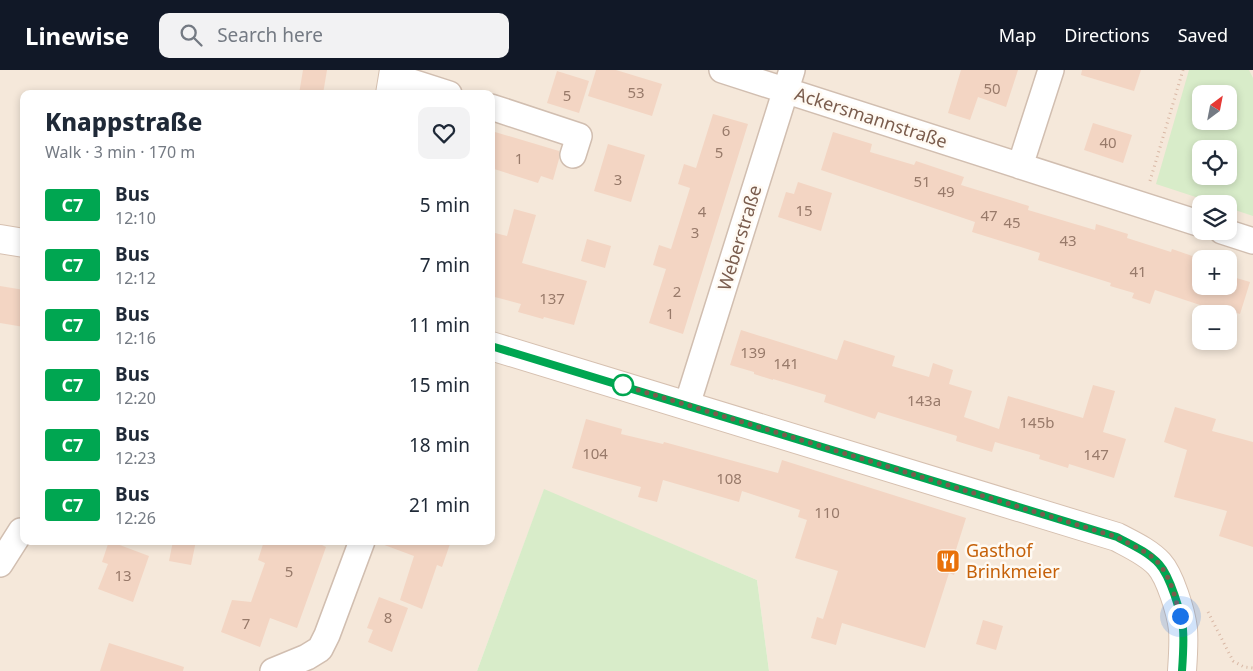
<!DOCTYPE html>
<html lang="en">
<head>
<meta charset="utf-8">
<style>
	body { margin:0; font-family:"Noto Sans",sans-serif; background:#f2f2f3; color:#1f2937; height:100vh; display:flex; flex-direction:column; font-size:19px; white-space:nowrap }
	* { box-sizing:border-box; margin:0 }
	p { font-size:16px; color:#747a83 }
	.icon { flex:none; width:28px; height:28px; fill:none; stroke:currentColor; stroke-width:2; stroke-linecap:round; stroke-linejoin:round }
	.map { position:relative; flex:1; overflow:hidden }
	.side { position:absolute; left:20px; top:20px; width:475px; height:455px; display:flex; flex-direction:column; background:#fff; border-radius:10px; box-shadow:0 2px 8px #0003 }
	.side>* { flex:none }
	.badge { padding:0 10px; border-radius:4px; font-size:18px; line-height:32px }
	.needle { width:32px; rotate:32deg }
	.tools { position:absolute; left:1192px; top:15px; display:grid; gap:10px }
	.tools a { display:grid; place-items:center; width:45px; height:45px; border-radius:10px; background:#fff; box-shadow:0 2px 8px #0003; font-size:25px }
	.you { position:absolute; width:25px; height:25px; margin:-12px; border:4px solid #fff; border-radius:50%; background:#1a73e8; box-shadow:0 0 0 8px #1a73e833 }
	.map>.badge { position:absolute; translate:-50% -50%; box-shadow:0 0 0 2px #fff }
	.round { display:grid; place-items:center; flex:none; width:52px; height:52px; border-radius:10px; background:#f2f2f3 }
	.summary { display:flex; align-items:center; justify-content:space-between; height:85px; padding:0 25px }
	h1 { font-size:24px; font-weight:800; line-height:38px }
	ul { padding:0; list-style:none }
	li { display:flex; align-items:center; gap:15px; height:60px; padding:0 25px }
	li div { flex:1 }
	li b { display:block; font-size:19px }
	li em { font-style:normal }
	li .badge { min-width:55px; font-weight:700; text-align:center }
	header { display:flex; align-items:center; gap:30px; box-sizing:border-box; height:70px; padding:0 25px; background:#111827; color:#fff }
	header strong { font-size:24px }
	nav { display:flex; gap:28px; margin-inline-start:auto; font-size:18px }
	.search { width:350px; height:45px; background:#f2f2f3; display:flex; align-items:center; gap:12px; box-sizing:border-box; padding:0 18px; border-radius:10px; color:#747a83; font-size:19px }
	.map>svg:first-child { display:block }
	.residential { fill:#f5e8da; fill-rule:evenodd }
	.green { fill:#d8ecc9; fill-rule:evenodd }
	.building { fill:#f3d5c3 }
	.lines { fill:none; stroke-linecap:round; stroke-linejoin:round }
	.street-casing { stroke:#d1beb0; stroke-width:28 }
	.secondary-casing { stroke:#d6c0b0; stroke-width:30 }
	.path { stroke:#d9b8a5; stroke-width:3; stroke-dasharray:1 4; stroke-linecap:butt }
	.street { stroke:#fff; stroke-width:25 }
	.secondary { stroke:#fff; stroke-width:28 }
	.line-casing { stroke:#fff; stroke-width:11 }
	.line { stroke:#00a651; stroke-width:8 }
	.walk { stroke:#7a5c4d; stroke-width:5; stroke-dasharray:0 9 }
	.stop-dot { fill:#fff; stroke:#00a651; stroke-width:2.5 }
	.labels { text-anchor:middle; stroke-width:5; stroke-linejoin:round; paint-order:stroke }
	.number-label { font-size:15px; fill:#987a6a }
	.street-label { font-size:18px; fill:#7a5c4d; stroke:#fffaf3 }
	.food-label { font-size:18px; fill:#c56008; stroke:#fffaf3; text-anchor:start }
</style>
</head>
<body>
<header>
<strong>Linewise</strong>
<div class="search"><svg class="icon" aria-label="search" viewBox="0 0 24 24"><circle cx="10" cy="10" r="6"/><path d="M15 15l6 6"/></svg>Search here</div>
<nav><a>Map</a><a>Directions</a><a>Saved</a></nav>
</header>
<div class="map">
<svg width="1253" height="601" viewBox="0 0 1253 601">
	<rect width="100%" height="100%" fill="#fdf6ec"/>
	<path class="residential" d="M0 0H1253V601H769L757 510 544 420 477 601H0ZM24 24H491V471H24ZM1201 24H1229V51H1201ZM1201 79H1229V106H1201ZM1201 134H1229V161H1201ZM1201 189H1229V216H1201ZM1201 244H1229V271H1201Z"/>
	<path class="green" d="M1189 0H1249L1253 8V146L1229 138V134H1217L1156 114ZM1201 24H1229V51H1201ZM1201 79H1229V106H1201Z
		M544 419 757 510 769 601H477Z"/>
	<path class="building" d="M303 0H327L323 24H299Z
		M596 0H616L662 14 652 46 588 26Z
		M961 0H1018L1006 37 978 27 970 50 948 43Z
		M1082 0H1141L1134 21 1081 5Z
		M557 1 589 11 579 43 547 33Z
		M713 44 748 54 683 264 649 253 666 199 653 195 659 175 671 179 690 118 678 114 684 94 696 98Z
		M1093 53 1132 65 1123 93 1084 80Z
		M495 62 559 81V89L553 110 541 106 538 113 491 98V74Z
		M833 62 872 74 870 82 914 95 916 91 964 107 961 115 1029 136 1028 140 1095 160 1096 154 1128 164 1127 168 1171 182 1172 179 1201 189V216H1229V198L1235 200 1233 207 1250 212 1240 244 1223 239 1221 242 1155 220 1150 234 1132 228 1134 223 1110 216 1111 213 1038 190 1040 183 972 162 975 152 821 100Z
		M608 74 645 85 631 132 594 121Z
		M798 112 832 123 821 161 778 147 786 122 794 124Z
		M514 139 536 145 522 193 587 211 574 255 544 247 543 249 518 242 521 234 491 226V162L507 166Z
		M587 169 611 176 605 198 581 191Z
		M0 216 24 220V257L0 253Z
		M741 260 837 290 844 270 895 286 892 296 929 307 933 293 953 300 949 314 972 321 964 347 999 359 1008 326 1083 348 1093 315 1115 321 1103 362 1126 369 1114 408 1069 394 1068 398 1039 389 1040 385 995 372 992 382 956 371 957 366 878 342 875 349 824 332 826 325 773 309V310L754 304V302L730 295Z
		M1175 337 1216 349 1212 361 1253 372V477L1219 466 1227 441 1174 427 1187 380 1164 372Z
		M586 349 622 359 621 364 663 374 664 372 778 403 782 390 966 448 955 483 960 485 954 505 949 503 925 578 842 553 836 575 811 568 817 547 823 549 838 501 795 488 807 450 798 447 800 440 742 421 739 432 663 410 657 432 638 427 641 417 572 398Z
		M109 471 149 486 133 532 98 519 108 494 102 492Z
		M173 471H196L191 495 169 491Z
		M264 471H323L322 475 326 477 297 558 270 548 260 577 221 562 232 530 251 532 265 493 258 490Z
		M380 471H451L442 497 437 495 422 539 400 530 414 486 379 473Z
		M379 527 408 538 392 582 368 572 373 560 367 558Z
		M983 550 1003 556 996 580 976 574Z
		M109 573 184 597 183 601H100Z"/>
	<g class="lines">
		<g class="street-casing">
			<path id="street" d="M722 0 1201 154
				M393 6 449 24
				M491 37 579 66 573 85
				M1020 96 1051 0
				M1222 161 1253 171
				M687 335 792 0
				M0 494 21 461
				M273 601 307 587 320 579 327 565 362 471"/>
		</g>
		<g class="secondary-casing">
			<path id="secondary" d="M390 24 394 0
				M0 169 24 173
				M491 276 1117 467C1132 475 1148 482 1159 494 1170 506 1181 542 1183 559 1184 572 1183 587 1182 601"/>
		</g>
		<path class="path" d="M1150 111 1183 0
			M1208 542 1233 591 1244 597 1253 598"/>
		<use href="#street" class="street"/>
		<use href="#secondary" class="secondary"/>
	</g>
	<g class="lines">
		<g class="line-casing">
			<path id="line" d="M491 276 1117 467C1132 475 1148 482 1159 494 1170 506 1181 542 1183 559 1184 572 1183 587 1182 601"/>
		</g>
		<use href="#line" class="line"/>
		<path class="walk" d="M623 315H622L1117 467C1127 473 1139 478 1148 484 1169 498 1174 523 1180 546"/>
	</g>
	<defs>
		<g id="restaurant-square" transform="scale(1.25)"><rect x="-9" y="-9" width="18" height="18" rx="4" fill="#e8710a" stroke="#fffaf3"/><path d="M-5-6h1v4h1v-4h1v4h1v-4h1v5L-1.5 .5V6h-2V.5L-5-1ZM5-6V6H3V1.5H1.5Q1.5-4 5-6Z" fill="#fff"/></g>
	</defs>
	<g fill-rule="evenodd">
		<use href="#restaurant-square" x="948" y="491"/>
	</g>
	<circle class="stop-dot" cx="623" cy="315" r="10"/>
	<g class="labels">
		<g class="number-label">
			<text x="992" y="24">50</text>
			<text x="636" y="28">53</text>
			<text x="567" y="31">5</text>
			<text x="726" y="66">6</text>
			<text x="1108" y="78">40</text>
			<text x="719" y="88">5</text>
			<text x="519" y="94">1</text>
			<text x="618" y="115">3</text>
			<text x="922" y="117">51</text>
			<text x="946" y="127">49</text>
			<text x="804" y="146">15</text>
			<text x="702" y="147">4</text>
			<text x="989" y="151">47</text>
			<text x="1012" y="158">45</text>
			<text x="695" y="168">3</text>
			<text x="1068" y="176">43</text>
			<text x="1138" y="207">41</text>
			<text x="677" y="227">2</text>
			<text x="552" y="234">137</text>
			<text x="670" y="249">1</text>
			<text x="753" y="288">139</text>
			<text x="786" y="299">141</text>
			<text x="924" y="336">143a</text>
			<text x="1037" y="358">145b</text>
			<text x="595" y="389">104</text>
			<text x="1096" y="390">147</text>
			<text x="729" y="414">108</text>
			<text x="827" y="448">110</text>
			<text x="289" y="507">5</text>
			<text x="123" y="511">13</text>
			<text x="388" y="553">8</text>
			<text x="246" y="559">7</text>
		</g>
		<g class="street-label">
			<text transform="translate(871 48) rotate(18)" y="6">Ackersmannstraße</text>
			<text transform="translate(740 168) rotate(-73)" y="6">Weberstraße</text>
		</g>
		<g class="food-label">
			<text x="966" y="487">Gasthof<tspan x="966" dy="21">Brinkmeier</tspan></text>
		</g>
	</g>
</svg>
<div class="tools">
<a><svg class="needle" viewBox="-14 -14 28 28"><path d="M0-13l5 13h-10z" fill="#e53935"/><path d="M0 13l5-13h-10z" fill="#747a83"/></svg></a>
<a><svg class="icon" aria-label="locate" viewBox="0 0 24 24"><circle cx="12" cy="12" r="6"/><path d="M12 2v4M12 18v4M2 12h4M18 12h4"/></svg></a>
<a><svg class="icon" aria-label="layers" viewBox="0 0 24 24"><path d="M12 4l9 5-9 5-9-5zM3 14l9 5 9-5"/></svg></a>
<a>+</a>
<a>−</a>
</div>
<div class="you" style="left:1180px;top:546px"></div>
<section class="side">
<div class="summary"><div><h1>Knappstraße</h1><p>Walk · 3 min · 170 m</p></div><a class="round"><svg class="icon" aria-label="heart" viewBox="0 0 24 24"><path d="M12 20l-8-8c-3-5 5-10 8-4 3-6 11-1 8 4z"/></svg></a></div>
<ul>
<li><span class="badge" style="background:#00a651;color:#fff">C7</span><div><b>Bus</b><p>12:10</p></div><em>5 min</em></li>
<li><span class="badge" style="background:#00a651;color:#fff">C7</span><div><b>Bus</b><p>12:12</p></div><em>7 min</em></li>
<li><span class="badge" style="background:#00a651;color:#fff">C7</span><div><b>Bus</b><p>12:16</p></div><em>11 min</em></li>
<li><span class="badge" style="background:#00a651;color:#fff">C7</span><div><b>Bus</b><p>12:20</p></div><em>15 min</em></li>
<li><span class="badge" style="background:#00a651;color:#fff">C7</span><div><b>Bus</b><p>12:23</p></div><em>18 min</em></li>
<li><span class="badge" style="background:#00a651;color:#fff">C7</span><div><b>Bus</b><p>12:26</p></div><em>21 min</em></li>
</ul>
</section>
</div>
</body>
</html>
